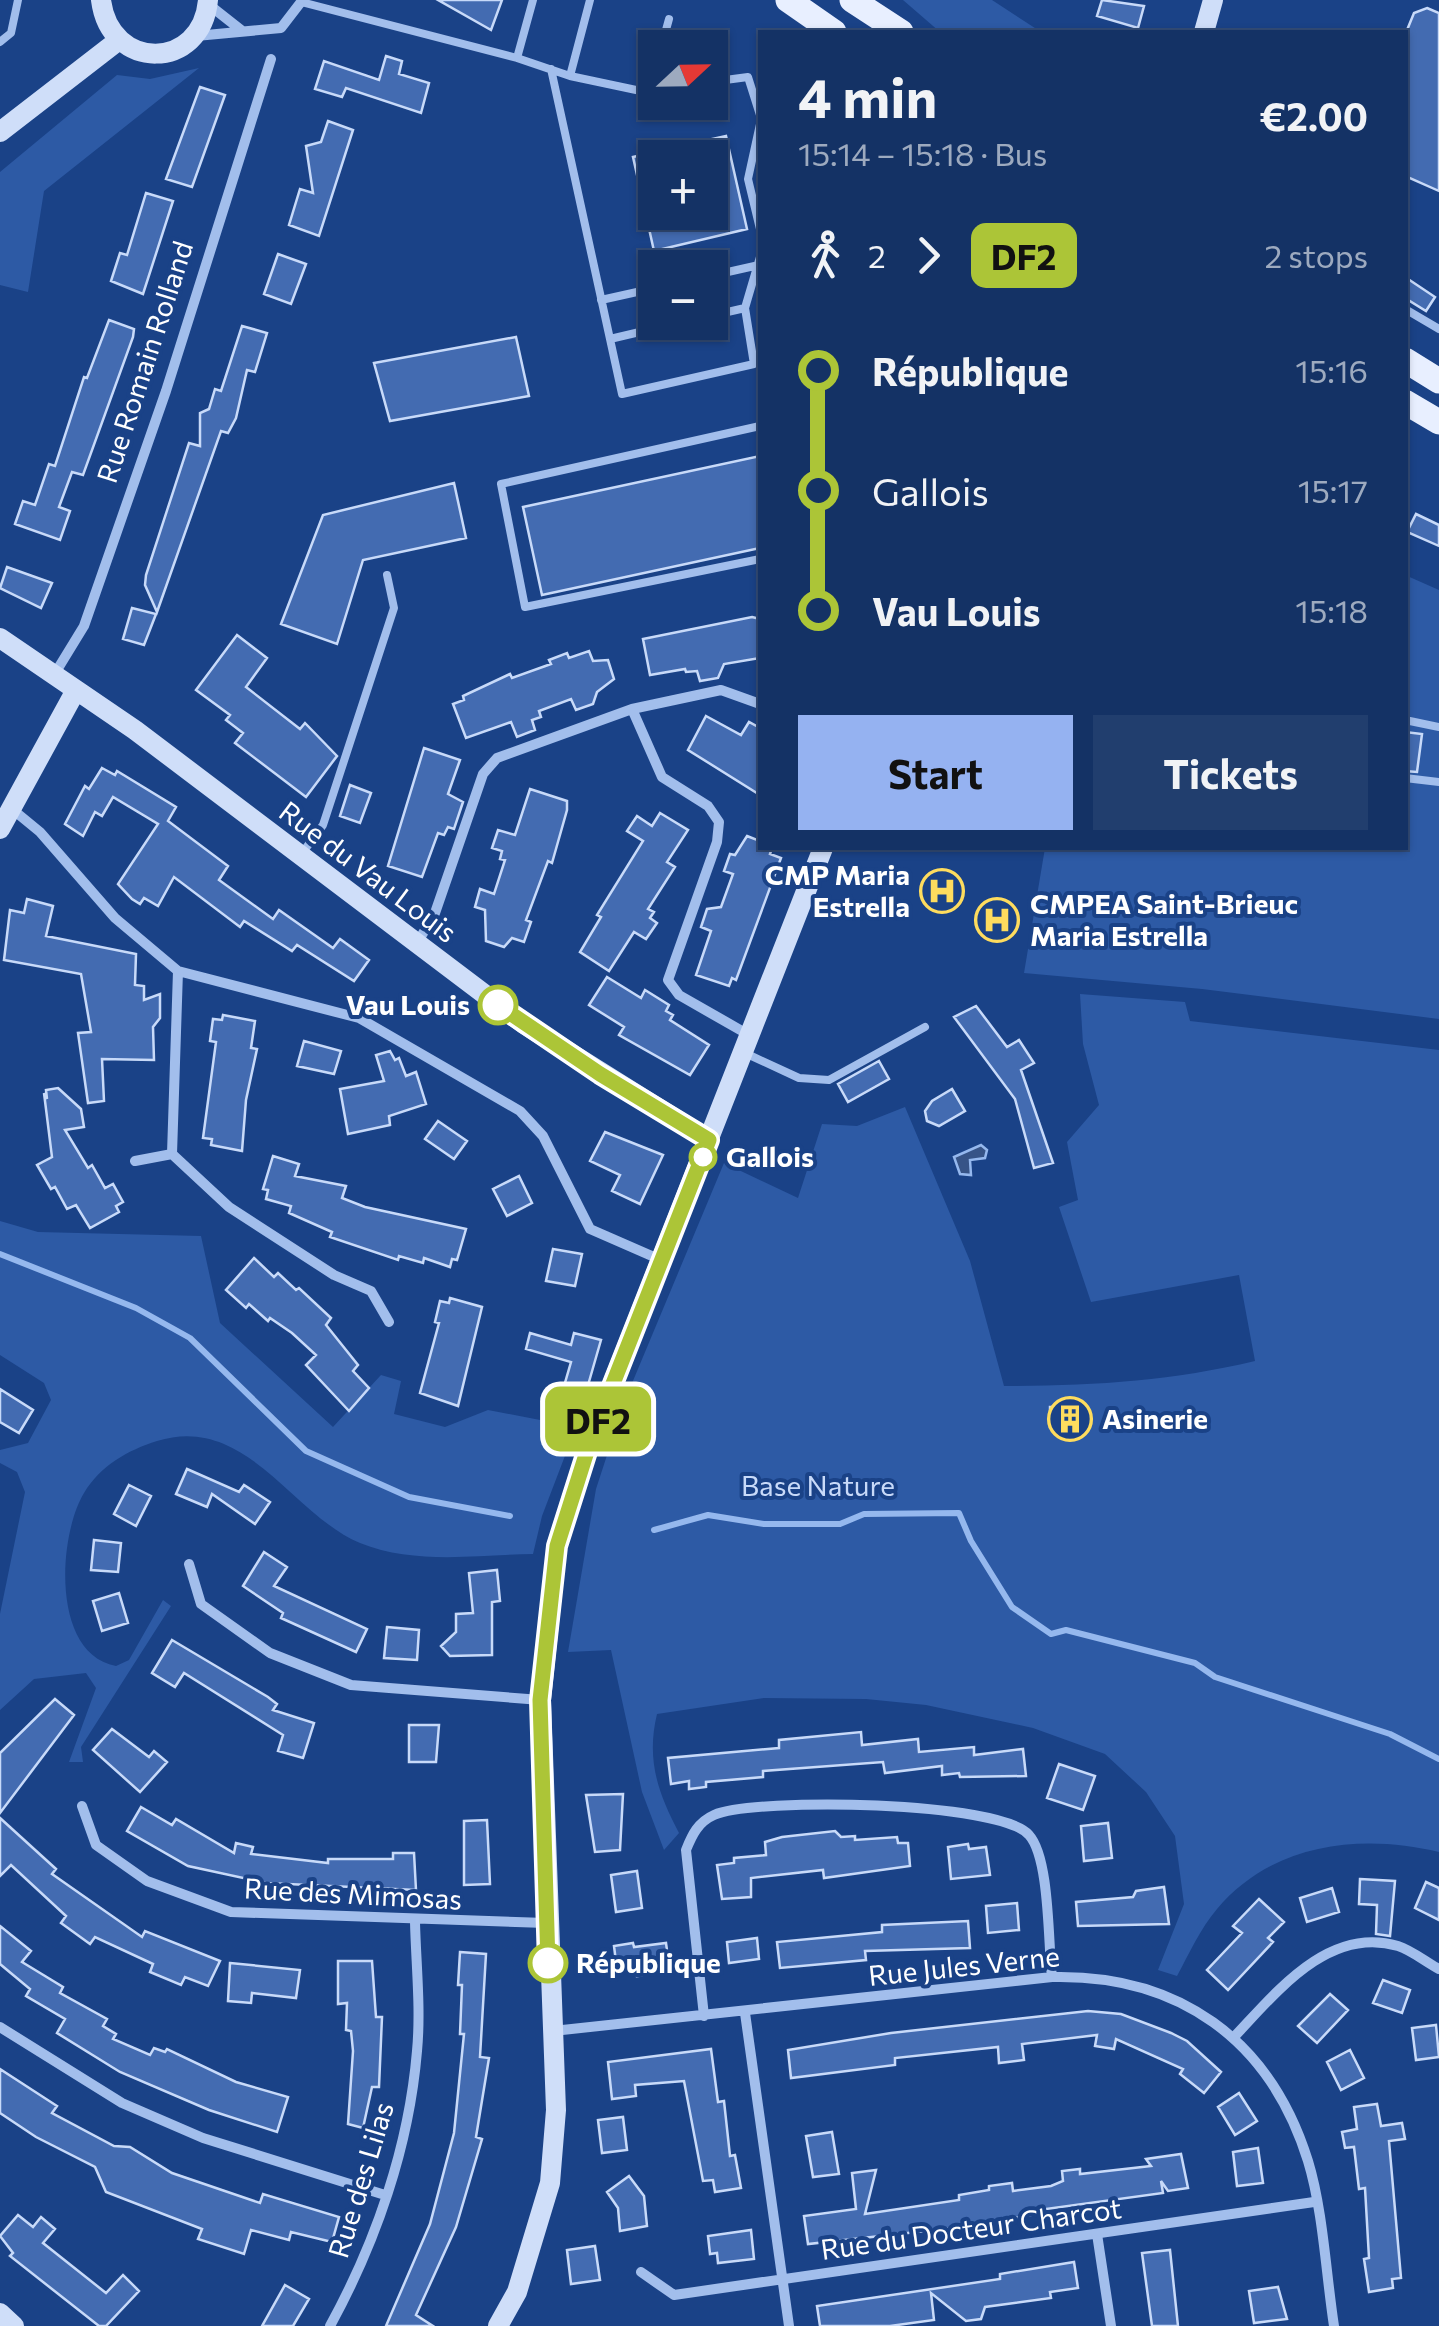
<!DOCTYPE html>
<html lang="en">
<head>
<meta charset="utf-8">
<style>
	body { margin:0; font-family:Commissioner,sans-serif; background:#213e6e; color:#f1f3f6; height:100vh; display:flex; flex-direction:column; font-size:38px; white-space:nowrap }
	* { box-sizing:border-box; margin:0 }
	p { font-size:32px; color:#9daabf }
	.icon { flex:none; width:55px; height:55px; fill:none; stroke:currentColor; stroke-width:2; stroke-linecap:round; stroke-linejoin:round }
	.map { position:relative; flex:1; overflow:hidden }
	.drawer { position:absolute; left:758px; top:30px; width:650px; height:820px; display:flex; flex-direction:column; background:#143265; border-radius:0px; box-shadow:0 2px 8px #0004,0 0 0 2px #334d79 }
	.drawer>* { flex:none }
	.badge { padding:0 20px; border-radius:15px; font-size:35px; line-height:65px }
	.needle { width:65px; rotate:68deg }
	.fabs { position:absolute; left:638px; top:30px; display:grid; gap:20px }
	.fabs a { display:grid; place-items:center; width:90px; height:90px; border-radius:0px; background:#143265; box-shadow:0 2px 8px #0004,0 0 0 2px #334d79; font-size:50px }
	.map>.badge { position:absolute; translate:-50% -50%; box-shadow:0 0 0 5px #fff }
	.legs { display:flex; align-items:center; gap:15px; height:110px; padding:0 40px; font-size:32px }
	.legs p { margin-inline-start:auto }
	.summary { display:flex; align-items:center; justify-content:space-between; height:170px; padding:0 40px }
	h1 { font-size:55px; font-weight:700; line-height:75px }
	.primary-button { display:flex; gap:20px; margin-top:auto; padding:20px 40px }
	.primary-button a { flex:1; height:115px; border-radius:0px; background:#95b2f1; color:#111; font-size:40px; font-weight:700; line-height:115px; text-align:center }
	.primary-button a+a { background:#213e6e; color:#f1f3f6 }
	ul { padding:0 40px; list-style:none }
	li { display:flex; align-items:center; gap:35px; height:120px; font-size:38px }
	li i { display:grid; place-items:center; width:15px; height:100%; margin:0 12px; background:currentColor }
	li i::after { content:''; width:25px; height:25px; margin:-12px; border:8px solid; border-radius:50%; background:#143265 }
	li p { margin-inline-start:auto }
	li:first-child i { background:linear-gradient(#0000 50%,currentColor 0) }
	li:last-child i { background:linear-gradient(currentColor 50%,#0000 0) }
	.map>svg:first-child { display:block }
	.green { fill:#2d5aa5 }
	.water { fill:#375487; stroke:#95b8ee; stroke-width:2.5 }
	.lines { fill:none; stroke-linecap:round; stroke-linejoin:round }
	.stream { stroke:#95b8ee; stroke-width:6 }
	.building { fill:#436bb1; stroke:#c8daf9; stroke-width:2.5 }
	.lane { stroke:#a2beec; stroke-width:8 }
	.street { stroke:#a2beec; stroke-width:10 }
	.secondary { stroke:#cfdef9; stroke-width:20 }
	.primary { stroke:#e8efff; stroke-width:25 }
	.line-1-casing { stroke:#fff; stroke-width:22 }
	.line-1 { stroke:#acc537; stroke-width:15 }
	.stop-1-dot { fill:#fff; stroke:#acc537; stroke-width:5 }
	.labels { text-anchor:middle; stroke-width:8; stroke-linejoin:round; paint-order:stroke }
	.street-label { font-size:28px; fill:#fff; stroke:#1a4287 }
	.poi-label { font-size:28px; font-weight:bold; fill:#fff; stroke:#1a4287; text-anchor:start }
	.stop-label { font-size:28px; font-weight:bold; fill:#fff; stroke:#1a4287; text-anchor:start }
	.park-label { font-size:28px; fill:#c8daf9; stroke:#1a4287 }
</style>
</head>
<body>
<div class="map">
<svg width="1439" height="2326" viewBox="0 0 1439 2326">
	<rect width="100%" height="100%" fill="#1a4287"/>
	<path class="green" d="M903 0H992L1041 32H940Z
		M199 68 44 191 28 292 0 285V172L117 75 150 79Z
		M1405 575 1439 590V1019L1202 989 1024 973 1045 848H1405Z
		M1080 994 1185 1002 1190 1021 1439 1050V1852C1361 1833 1272 1843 1217 1909 1200 1929 1189 1954 1177 1976L1158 1970 1184 1904 1175 1836 1146 1792 1105 1754 1033 1728 926 1705 866 1699 764 1698 657 1714C646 1760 658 1793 679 1833L664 1850 642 1792 611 1650 568 1652 596 1489 625 1400 724 1163 798 1198 822 1124 857 1126 905 1107 970 1261 1004 1386C1091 1386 1171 1381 1255 1361L1239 1275 1091 1302 1059 1207 1078 1200 1067 1142 1099 1105 1083 1044Z
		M0 1221 38 1232 201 1236 220 1323 333 1427 381 1375 401 1381 394 1414 445 1427 488 1410 576 1427 542 1516 533 1554C476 1555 414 1565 360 1543 292 1515 246 1413 157 1441 128 1450 100 1466 84 1493 58 1536 51 1654 116 1666L129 1660 163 1600 171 1606 81 1747 83 1762H69L96 1688 86 1673 34 1679 0 1710V1614L25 1492 17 1472 0 1463V1450L28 1443 51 1400 44 1383 0 1355Z"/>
	<path class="water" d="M981 1145 987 1150 985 1158 970 1160 971 1175 960 1174 954 1157Z"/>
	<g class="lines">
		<path class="stream" d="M0 1254 136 1308 190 1338 306 1451 409 1497 510 1516
			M654 1530 708 1515 764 1524H840L864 1514 959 1513 971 1541 1012 1607 1051 1634 1066 1630 1195 1663 1215 1677 1390 1734 1439 1759"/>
	</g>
	<path class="building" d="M438 0H502L491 30Z
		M1102 0 1144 6 1138 28 1097 16Z
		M1427 8 1439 13V191L1405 176V35L1414 13Z
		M386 56 402 61 399 74 429 83 421 113 346 88 342 97 315 89 324 61 379 80Z
		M200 87 225 95 192 187 166 179Z
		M328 121 353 130 319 236 289 225 300 189 313 193 306 146 321 142Z
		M726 136 747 229 654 251 633 157 655 152V212H710V158H663L662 150Z
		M146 193 173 201 143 294 111 281 120 253 127 255Z
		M278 254 306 264 291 304 264 294Z
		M1405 277 1435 297 1426 311 1405 298Z
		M109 320 134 329 133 337 83 475 72 472 59 507 70 511 60 540 15 524 23 501 35 505 49 464 55 466 84 377 87 378Z
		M242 326 267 333 255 372 247 370 236 418 228 433 221 431 157 612 145 585 146 575 189 443 200 446V413L209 409 215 389 221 391Z
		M516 337 529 396 390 421 374 363Z
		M760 456V548L542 595 523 507Z
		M454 483 466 538 363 560 337 644 281 624 323 515Z
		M1416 514 1439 525V546L1407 532Z
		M7 567 52 583 41 608 0 588Z
		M132 608 156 614 144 645 123 639Z
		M752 617 760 619V658L724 664 718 678 700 681 697 671 686 672 685 669 650 675 643 639Z
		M237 635 267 658 246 687 300 729 305 723 337 756 306 797 235 743 243 733 226 720 230 715 196 690Z
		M589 651 593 661 608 660 614 679 597 692 593 704 576 710 571 699 539 711 541 717 532 720 535 730 517 737 511 722 466 738 453 704 464 700 463 696 510 674 512 678 551 664 549 660 567 653 569 658Z
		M706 716 741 735 749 722 760 728V795L688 750Z
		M1405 732 1422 734 1417 772 1405 771Z
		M424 748 460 760 448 794 463 802 454 829 448 827 444 835 438 833 422 877 388 866Z
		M102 768 115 775 117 771 176 807 168 821 228 866 219 880 273 919 279 910 333 948 340 939 369 960 354 981 297 945 292 951 244 921 240 927 174 877 158 906 144 898 140 904 132 899 118 884 158 824 113 797 102 816 95 812 83 836 65 824 85 786 89 789Z
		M350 785 371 793 360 823 340 816Z
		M530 789 567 801V810L552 863 548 861 526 920 531 922 524 942 512 938 504 947 486 941 485 910 475 907 480 889 494 894 505 860 500 859 502 851 492 848 498 830 515 835Z
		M660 813 688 830 667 862 675 867 648 909 654 912 650 918 657 923 646 939 634 932 609 971 580 952 601 917 597 915 643 841 627 831 637 816 652 826Z
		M747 836 760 841V848H772L770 854 781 858 736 980 732 978 729 986 696 975 711 931 701 927 707 909 721 907 733 874 724 871 730 854 735 855Z
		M27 899 53 906 46 936 136 954 135 985 144 986V1000L160 994V1018L153 1027 154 1060 102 1059 104 1101 88 1103 78 1033 91 1032 81 974 4 960 10 910 24 913Z
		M607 977 641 998 645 990 669 1005 666 1011 673 1015 670 1020 709 1045 690 1075 619 1035 624 1027 589 1005Z
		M976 1006 1007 1047 1019 1040 1034 1063 1021 1070 1053 1163 1034 1168 1015 1099 954 1017Z
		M223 1015 255 1021 251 1048 257 1049 246 1100 242 1151 211 1145 212 1139 203 1138 216 1042 210 1041 213 1019 222 1020Z
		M304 1041 341 1051 334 1074 297 1066Z
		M390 1051 395 1060 399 1058 406 1076 416 1072 426 1104 389 1116 390 1125 348 1134 340 1089 384 1081 376 1055Z
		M879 1061 889 1079 848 1102 838 1084Z
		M58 1088 81 1109 84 1127 65 1130 88 1168 92 1165 105 1188 113 1184 123 1202 116 1206 119 1212 90 1228 76 1205 67 1209 55 1187 51 1189 37 1165 52 1157 44 1093 47 1099 46 1090Z
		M952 1089 965 1111 939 1126 927 1121 925 1111 932 1101Z
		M438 1121 467 1141 454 1159 425 1139Z
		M605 1132 663 1155 640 1204 612 1191 620 1175 590 1161Z
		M273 1156 299 1164 295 1176 346 1186 342 1198 365 1207 466 1229 457 1260 452 1259 450 1267 424 1258 423 1263 399 1256 398 1260 330 1237 332 1232 289 1213 291 1206 266 1199 268 1190 263 1189Z
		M519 1176 532 1203 507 1216 493 1189Z
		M553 1249 582 1254 575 1286 546 1281Z
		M254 1258 274 1277 278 1273 296 1290 299 1288 331 1318 326 1325 358 1365 353 1371 369 1388 349 1411 306 1365 316 1355 292 1333 270 1318 268 1321 249 1304 246 1308 226 1290Z
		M450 1298 482 1307 458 1406 420 1393 439 1323 435 1322 440 1301 449 1303Z
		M530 1333 571 1345 574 1333 601 1340 580 1413 558 1407 571 1362 526 1349Z
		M0 1389 33 1410 19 1433 0 1422Z
		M1050 1407H1076V1427H1050Z
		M187 1469 239 1492 244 1485 270 1502 255 1524 212 1494 207 1507 176 1494Z
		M129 1485 151 1496 136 1526 114 1514Z
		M94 1540 121 1543 118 1572 91 1570Z
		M264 1552 287 1567 274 1586 367 1629 356 1652 281 1618 283 1613 243 1586Z
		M497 1570 500 1601 492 1602V1655L450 1656 441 1646 456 1632V1614L473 1613 469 1573Z
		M119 1593 128 1623 102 1631 93 1601Z
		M387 1627 419 1630 417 1660 384 1658Z
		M172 1640 268 1697 277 1704 273 1710 314 1723 303 1758 278 1751 283 1735 184 1673 175 1687 152 1673Z
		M55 1699 74 1715 0 1813V1753Z
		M409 1725H439L436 1762H409Z
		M112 1729 149 1757 154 1751 167 1762 140 1792 93 1750Z
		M861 1732 862 1745 918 1739 919 1752 974 1747V1755L1023 1749 1026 1776 960 1777 959 1773 942 1775V1766L885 1773 883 1762 763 1771V1777L706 1782V1787L689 1789V1781L671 1784 668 1758 779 1748V1740Z
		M1059 1764 1095 1776 1083 1810 1047 1798Z
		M623 1794 620 1850 595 1852 586 1795Z
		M141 1807 172 1825 176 1819 234 1853 236 1843 253 1847 251 1854 328 1863V1859H393V1853H414L416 1890 266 1883 188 1866 127 1831Z
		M0 1818 56 1869 52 1874 142 1937 145 1931 220 1961 208 1986 185 1977 181 1985 150 1972 153 1964 95 1937 90 1944 61 1923 66 1916 11 1865 0 1876Z
		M487 1820 490 1884 464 1885V1821Z
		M1108 1823 1112 1858 1084 1861 1081 1826Z
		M835 1831 841 1837 855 1836V1840L897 1837 898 1843H908L910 1866 824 1878 823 1870 751 1878V1897L722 1899 717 1865 734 1863V1858L766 1855 765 1842 782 1837Z
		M968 1844 969 1849 986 1847 990 1875 951 1879 948 1847Z
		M637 1871 642 1908 616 1912 611 1875Z
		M1360 1879 1395 1881 1390 1936 1376 1934 1377 1905 1359 1904Z
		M1426 1882 1439 1888V1920L1415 1908Z
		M1164 1887 1169 1924 1078 1926 1076 1902 1133 1897 1136 1891Z
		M1332 1888 1339 1912 1307 1922 1300 1898Z
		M1259 1899 1284 1922 1268 1938 1273 1942 1228 1990 1207 1970 1242 1933 1233 1926Z
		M1017 1903 1019 1930 988 1933 986 1906Z
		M968 1921 970 1948 865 1951 866 1960 780 1968 777 1942 882 1932V1925Z
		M0 1926 31 1951 22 1962 63 1987 60 1993 107 2019 103 2026 116 2034 113 2039 150 2055 154 2048 165 2052 167 2049 236 2082 288 2097 277 2132 209 2110 120 2072 57 2033 65 2019 26 1996 30 1989 0 1964Z
		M757 1938 759 1959 729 1963 727 1942Z
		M633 1943 634 1947 666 1943 670 1972 637 1976 635 1959 616 1962 614 1946Z
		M460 1952 486 1954 480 2057 489 2058 476 2137 482 2139 456 2227 416 2315 433 2326H386L430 2224 454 2133 464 2034H460L462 1985H458Z
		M338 1961H372L376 2017H382L379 2087H372L363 2128 348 2124 353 2051 351 2031 346 2030 347 2003 338 2004Z
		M230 1963 300 1970 296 1998 252 1993 251 2003 228 2001Z
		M1383 1980 1410 1990 1402 2013 1373 2003Z
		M1330 1994 1348 2010 1317 2043 1298 2026Z
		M1088 2011 1121 2014 1171 2033 1187 2041 1221 2072 1204 2093 1180 2074 1183 2069 1116 2039 1114 2049 1095 2046 1097 2035 1022 2044 1024 2060 999 2063 998 2047 895 2058V2065L791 2078 788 2050 891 2033Z
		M1436 2025 1439 2057 1416 2060 1412 2028Z
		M711 2049 718 2102 724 2101 730 2156 735 2155 741 2188 715 2192 713 2180 703 2181 684 2081 635 2085 636 2096 612 2099 608 2062Z
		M1350 2050 1364 2078 1341 2090 1327 2062Z
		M0 2069 57 2106 52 2113 114 2146 130 2147 172 2173 260 2203 263 2194 339 2217 332 2242 291 2232 289 2240 251 2230 244 2254 198 2239 202 2229 106 2192 95 2167 36 2137 0 2113Z
		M1239 2093 1257 2121 1235 2135 1218 2107Z
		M1377 2104 1381 2126 1402 2123 1405 2139 1389 2141 1401 2278 1392 2279 1393 2288 1369 2292 1364 2259 1369 2258 1365 2188 1359 2189 1354 2147 1345 2148 1342 2132 1357 2129 1354 2107Z
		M623 2117 627 2150 602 2153 598 2120Z
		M832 2132 839 2174 813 2177 806 2136Z
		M1258 2148 1263 2183 1237 2186 1233 2152Z
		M1181 2154 1188 2188 1168 2191 1161 2181 1163 2193 1031 2211V2215L953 2228 808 2244 804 2216 856 2209 852 2173 876 2170 865 2214 959 2200V2195L989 2190V2186L1012 2183 1013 2191 1051 2186 1063 2181 1062 2171 1080 2169V2174L1151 2166 1146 2159Z
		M629 2176 644 2196 647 2226 620 2231 618 2208 607 2192Z
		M18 2215 33 2227 41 2217 55 2229 43 2243 106 2293 123 2275 139 2291 106 2326H99L10 2256 13 2253 0 2236Z
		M751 2230 754 2259 718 2263 717 2253 710 2254 708 2236Z
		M595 2246 600 2280 571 2284 567 2250Z
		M1170 2250 1178 2326H1152L1142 2253Z
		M1074 2262 1078 2288 1050 2292 1051 2298 985 2307 981 2319 966 2321 931 2293 934 2320 890 2326H820L817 2306 1000 2279V2274Z
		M285 2285 309 2299 293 2326H262Z
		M1278 2287 1287 2319 1254 2323 1249 2291Z"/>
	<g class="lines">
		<path class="lane" d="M301 2 517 58 533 0
			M0 42 11 33 18 0
			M661 48 669 19
			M517 58 570 76 655 94
			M551 69 622 394 754 364 745 308 760 257
			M570 76 590 0
			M710 82 748 77 760 115
			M711 82 718 42
			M648 95 655 71
			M760 124 748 179 760 229
			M710 276 759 265
			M601 300 655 288
			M1405 309 1439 329
			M710 316 745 308
			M610 339 682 322
			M760 426 501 484 525 607 760 559
			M1405 720 1439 727
			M1405 778 1439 782
			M303 852 323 825 394 608 387 575
			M745 1053 799 1078 829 1080 925 1027"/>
		<path class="street" d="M208 4 241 30
			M196 36 281 28 301 2
			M54 675 84 626 166 391 271 59
			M632 709 662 777 708 806 719 822 717 842 668 980 679 995 749 1035
			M12 809 40 832 115 918 178 971 359 1018 520 1111 543 1136 590 1229 661 1260
			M416 945 435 913 483 774 497 758 632 709 721 690 760 704
			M178 971 172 1154 229 1207 334 1275 371 1291 389 1322
			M135 1161 172 1154
			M189 1564 201 1604 270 1653 351 1685 541 1700
			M82 1806 96 1845 147 1881 231 1912 546 1923
			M745 2013 789 2326
			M704 2016 686 1850C692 1835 698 1822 714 1815 757 1797 1000 1801 1029 1835 1050 1858 1048 1944 1052 1977
			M0 2027 122 2103 203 2138 385 2195
			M553 2031 1052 1977C1178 1974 1270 2039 1308 2161 1323 2210 1326 2274 1334 2326
			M1234 2037C1275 1994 1328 1925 1398 1946 1411 1950 1426 1962 1439 1969
			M1097 2234 1111 2326
			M641 2272 674 2295 1314 2202
			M330 2326C376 2242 409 2147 417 2051 421 2009 416 1964 415 1922"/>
		<path class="secondary" d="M101 0C110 72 202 71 208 0
			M1204 32 1213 0
			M0 132 119 40
			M0 638 135 730 524 1024 709 1140
			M0 829 76 690
			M0 2313 14 2326
			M498 2326 517 2292 550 2183 556 2110 541 1700 557 1545 590 1441 823 848"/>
		<path class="primary" d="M788 0 834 32
			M852 0 901 32
			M1405 360 1439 381
			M1405 402 1439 422"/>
	</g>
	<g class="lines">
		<g class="line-1-casing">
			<path id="line-1" d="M498 1005 600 1074 709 1140 590 1442 557 1546 540 1700 548 1963"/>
		</g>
		<use href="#line-1" class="line-1"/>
	</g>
	<defs>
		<g id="hospital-ring" transform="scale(2.25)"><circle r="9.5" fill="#1a4287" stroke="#fedc5e" stroke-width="1.5"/><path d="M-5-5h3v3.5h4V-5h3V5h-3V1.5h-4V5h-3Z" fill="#fedc5e"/></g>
		<g id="building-ring" transform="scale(2.25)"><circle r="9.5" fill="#1a4287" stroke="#fedc5e" stroke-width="1.5"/><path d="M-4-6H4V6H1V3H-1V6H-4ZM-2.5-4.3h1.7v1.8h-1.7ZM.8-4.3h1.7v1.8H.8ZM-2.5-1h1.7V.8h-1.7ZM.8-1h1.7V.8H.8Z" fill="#fedc5e"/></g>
	</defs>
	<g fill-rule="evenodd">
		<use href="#hospital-ring" x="942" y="891"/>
		<use href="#hospital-ring" x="997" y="920"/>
		<use href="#building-ring" x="1070" y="1419"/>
	</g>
	<g class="stop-1-dot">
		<circle cx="498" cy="1005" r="18"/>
		<circle cx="703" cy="1157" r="12"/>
		<circle cx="548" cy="1963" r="18"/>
	</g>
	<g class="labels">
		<g class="street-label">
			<text transform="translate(145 362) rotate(-72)" y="10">Rue Romain Rolland</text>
			<text transform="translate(368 872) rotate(37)" y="10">Rue du Vau Louis</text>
			<text transform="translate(353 1894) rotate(3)" y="10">Rue des Mimosas</text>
			<text transform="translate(964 1966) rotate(-6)" y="10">Rue Jules Verne</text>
			<text transform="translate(361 2180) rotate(-73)" y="10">Rue des Lilas</text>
			<text transform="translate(971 2229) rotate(-8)" y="10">Rue du Docteur Charcot</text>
		</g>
		<g class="poi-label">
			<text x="910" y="885" text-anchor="end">CMP Maria<tspan x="910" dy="32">Estrella</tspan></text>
			<text x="1030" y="914">CMPEA Saint-Brieuc<tspan x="1030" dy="32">Maria Estrella</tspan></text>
			<text x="1102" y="1429">Asinerie</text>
		</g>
		<g class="stop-label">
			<text x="470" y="1015" text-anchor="end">Vau Louis</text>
			<text x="726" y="1167">Gallois</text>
			<text x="576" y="1973">République</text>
		</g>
		<g class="park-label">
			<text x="818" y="1496">Base Nature</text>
		</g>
	</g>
</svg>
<div class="fabs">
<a><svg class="needle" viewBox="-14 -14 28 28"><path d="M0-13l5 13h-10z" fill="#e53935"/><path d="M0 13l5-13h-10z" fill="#9daabf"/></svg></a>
<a>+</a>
<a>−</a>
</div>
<b class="badge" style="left:598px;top:1419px;background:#acc537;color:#111">DF2</b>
<section class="drawer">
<div class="summary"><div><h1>4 min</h1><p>15:14 – 15:18 · Bus</p></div><b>€2.00</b></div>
<div class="legs"><svg class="icon" aria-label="walk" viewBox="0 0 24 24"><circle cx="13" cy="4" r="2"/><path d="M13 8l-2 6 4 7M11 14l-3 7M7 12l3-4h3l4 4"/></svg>2<svg class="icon" aria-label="forward" viewBox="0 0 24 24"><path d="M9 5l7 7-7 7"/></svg><b class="badge" style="background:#acc537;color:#111">DF2</b><p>2 stops</p></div>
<ul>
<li><i style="color:#acc537"></i><b>République</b><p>15:16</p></li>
<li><i style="color:#acc537"></i><span>Gallois</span><p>15:17</p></li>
<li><i style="color:#acc537"></i><b>Vau Louis</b><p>15:18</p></li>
</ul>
<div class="primary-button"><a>Start</a><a>Tickets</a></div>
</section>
</div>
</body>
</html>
